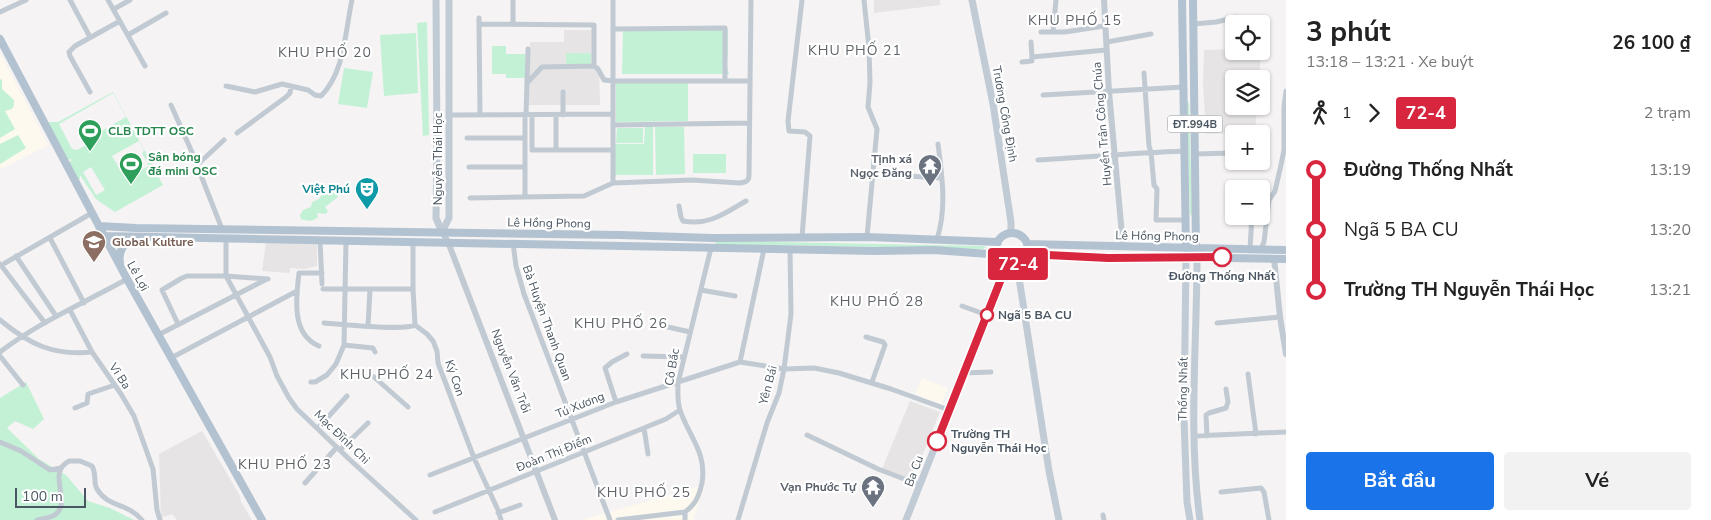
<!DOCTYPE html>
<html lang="vi">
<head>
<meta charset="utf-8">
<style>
	body { margin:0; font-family:"Nunito Sans",sans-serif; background:#f2f2f2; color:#222; height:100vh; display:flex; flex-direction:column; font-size:19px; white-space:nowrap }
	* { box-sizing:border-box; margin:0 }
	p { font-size:16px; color:#767676 }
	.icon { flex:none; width:28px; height:28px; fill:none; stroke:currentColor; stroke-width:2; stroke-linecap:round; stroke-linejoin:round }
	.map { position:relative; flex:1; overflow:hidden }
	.side { display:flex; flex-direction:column; background:#fff; width:425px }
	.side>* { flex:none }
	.badge { padding:0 10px; border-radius:4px; font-size:18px; line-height:32px }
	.fabs { position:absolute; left:1225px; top:15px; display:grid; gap:10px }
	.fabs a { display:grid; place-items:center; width:45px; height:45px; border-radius:5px; background:#fff; box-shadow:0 1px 4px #0004; font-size:25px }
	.scale { position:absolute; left:15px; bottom:12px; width:71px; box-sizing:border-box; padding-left:5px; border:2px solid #4a5661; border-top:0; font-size:14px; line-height:18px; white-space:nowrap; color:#4a5661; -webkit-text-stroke:4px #fff; paint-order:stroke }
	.map>.badge { position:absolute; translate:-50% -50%; box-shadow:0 0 0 2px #fff }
	.legs { display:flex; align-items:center; gap:8px; height:55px; padding:0 20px; font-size:16px }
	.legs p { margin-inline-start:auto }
	.head { display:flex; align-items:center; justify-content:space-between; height:85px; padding:0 20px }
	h1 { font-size:28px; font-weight:700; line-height:38px }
	.action { display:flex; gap:10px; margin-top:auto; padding:10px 20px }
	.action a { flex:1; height:58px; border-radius:5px; background:#1a73e8; color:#fff; font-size:20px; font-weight:700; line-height:58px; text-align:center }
	.action a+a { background:#f2f2f2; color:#222 }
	ul { padding:0 20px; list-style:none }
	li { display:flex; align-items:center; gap:18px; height:60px; font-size:19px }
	li i { display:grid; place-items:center; width:8px; height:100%; margin:0 6px; background:currentColor }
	li i::after { content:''; width:12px; height:12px; margin:-6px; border:4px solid; border-radius:50%; background:#fff }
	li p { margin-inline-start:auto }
	li:first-child i { background:linear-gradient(#0000 50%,currentColor 0) }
	li:last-child i { background:linear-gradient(currentColor 50%,#0000 0) }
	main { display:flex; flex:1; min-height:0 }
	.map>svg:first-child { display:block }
	.commercial { fill:#fdf9ef }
	.education { fill:#e6e4e5 }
	.green { fill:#c3f1d5; fill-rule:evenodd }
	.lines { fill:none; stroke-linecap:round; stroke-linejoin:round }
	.minor { stroke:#c1cad2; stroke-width:5 }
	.tertiary { stroke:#c1cad2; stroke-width:6 }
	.secondary { stroke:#c1cbd6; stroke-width:7 }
	.primary { stroke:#b3c2d1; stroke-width:8 }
	.line-1-casing { stroke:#fff; stroke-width:11 }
	.line-1 { stroke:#d7263d; stroke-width:8 }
	.stop-1-dot { fill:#fff; stroke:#d7263d; stroke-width:2.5 }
	.labels { text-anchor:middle; stroke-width:4.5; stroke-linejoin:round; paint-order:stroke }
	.shield { fill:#fff; stroke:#808990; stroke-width:1 }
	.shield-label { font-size:11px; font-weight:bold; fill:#4a5661 }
	.street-label { font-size:12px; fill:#4a5661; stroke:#fff }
	.leisure-label { font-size:12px; font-weight:bold; fill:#27864d; stroke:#fff; text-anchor:start }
	.worship-label { font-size:12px; font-weight:bold; fill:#5b616d; stroke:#fff; text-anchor:end }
	.culture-label { font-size:12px; font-weight:bold; fill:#0d838f; stroke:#fff; text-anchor:end }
	.education-label { font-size:12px; font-weight:bold; fill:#785e54; stroke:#fff; text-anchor:start }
	.stop-label { font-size:12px; font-weight:bold; fill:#4a5661; stroke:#fff; text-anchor:start }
	.neighbourhood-label { font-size:14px; letter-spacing:1px; fill:#5f6368; stroke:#fff }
</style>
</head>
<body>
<main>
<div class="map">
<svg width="1286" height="520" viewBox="0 0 1286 520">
	<rect width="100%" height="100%" fill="#f5f3f3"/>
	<path class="commercial" d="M0 53 48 145 1 169 0 171Z
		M922 378 948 388 941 404 915 394Z
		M705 485 693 520H581Z"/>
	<path class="education" d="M874 0H940V5L874 13Z
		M564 30H592L593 65H599L600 105H528L530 42H564Z
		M1234 49V51H1261L1259 79H1234V106H1257L1255 133 1206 134 1203 83 1204 50Z
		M266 243 317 244V266L305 269 290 268V273L262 271Z
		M910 401 940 412 912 481 882 469Z
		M202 431 240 496 241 502 252 520H177L172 514 161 518 159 454Z"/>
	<path class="green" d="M427 22 429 135 423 136 417 23Z
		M728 29V57L725 60 729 74H622L623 30Z
		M416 33 418 93 384 96 380 35Z
		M492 46H506V74H492Z
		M566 53H591V65H566Z
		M506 54H525V78H506Z
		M344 68 373 72 367 108 338 104Z
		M0 79 2 80V89L14 100V105L12 109 5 111 15 129 0 138Z
		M616 79H688V121L616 122Z
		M113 92 163 185 115 212 96 199 80 175V179L78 180 69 163 72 159 63 161 46 122H58ZM113 93 126 117 95 135 97 139 77 150 72 149 59 124ZM139 141 144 151 142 153 149 166 125 178 112 156ZM91 167 105 190 96 195 83 172Z
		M1187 101 1189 103 1192 214 1190 216Z
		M653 125V175H614V144H644L645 126Z
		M655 127H684L685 174 656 175Z
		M617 128H643V143H616Z
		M18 135 26 148 0 164V144Z
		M693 154H726V173H693Z
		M336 184 338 186V197L325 207 328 211 326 214 317 213 318 217C313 222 307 221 301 219L300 215 303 210 311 207 312 202 319 199 326 188Z
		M718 241 983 246 986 247 983 249 716 244 715 242Z
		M26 382 44 419 33 429 15 421 7 428 39 459 66 475 88 501 110 508 134 520H0V398Z"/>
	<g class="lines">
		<path class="minor" d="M70 0 90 37
			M108 0 145 66
			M513 0V24
			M613 0V183
			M864 0 869 48 870 83 868 107 877 129 867 237
			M114 9 130 0
			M0 12 26 0
			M479 18V24L594 25V66L598 69 604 80 613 81H750
			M479 24 480 115
			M1194 24 1216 22 1237 17
			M614 29 725 28V80
			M1041 32H1065L1104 26
			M1053 32 1056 0
			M128 35 166 13
			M1031 42 1032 57
			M1107 42 1151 34
			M1022 62 1032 61V57L1106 50
			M1144 73 1149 146 1151 152 1154 185 1157 189 1156 220H1186
			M527 83 542 67 594 66
			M226 86 255 92 282 84 308 90 315 95 321 96C345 72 345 31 352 0
			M90 92 70 56 69 52 75 46 120 21
			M563 92V115
			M1043 95 1184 87
			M171 105 191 150 222 229
			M450 115 613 114
			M525 115V197
			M526 115 528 49
			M532 115V150H556V115
			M613 125 749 123
			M237 133 286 97 290 93 291 86
			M467 138H525
			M556 150H613
			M1195 154 1234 153
			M1038 160C1087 157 1135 153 1184 151
			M197 165 224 140
			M469 167H524
			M908 176 941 178
			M470 198 584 196 613 183 692 180 740 183C746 182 749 181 749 175L751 0
			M679 206 681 217 683 221C709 226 725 213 746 201
			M802 237 810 136 805 132 789 131 788 121 802 0
			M50 238 84 303
			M226 239V276L270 357 277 376 289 398 297 409 349 459 416 520
			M937 239C947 209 942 175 938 144
			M320 240 322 284
			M413 242V289L415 325 427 334 433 341 437 351 438 363 474 458 498 510 501 520
			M513 243 516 266 524 294 610 520
			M1250 249 1252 216
			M1261 249 1264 242 1269 200 1275 191 1281 165 1284 150V107L1286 91
			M16 256 56 316
			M5 263 92 213
			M0 264 45 323
			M323 289H413
			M701 290 735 296
			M962 306 987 315
			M70 310 92 352 121 394 134 416 153 469 157 510 160 520
			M0 320C29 344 53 356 92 352
			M324 323C341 324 403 331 415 325
			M1217 323 1280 317
			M178 324 162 290 182 278 187 276H226L268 279
			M659 325 690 332
			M368 326 370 289
			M158 335 267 279
			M866 337 883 342 885 345 872 382
			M344 345 373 348 375 352
			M319 346C291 334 296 298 299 273H322
			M0 352C39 322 84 303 127 279
			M0 356 23 385
			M643 356 683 357
			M171 358 297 291
			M740 362 764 249
			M963 373 991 372
			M1248 374 1256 434
			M374 377 408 407
			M311 382H315L327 375 336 364 344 345 346 241
			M616 402 605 368 612 362 627 354
			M75 408 87 403 88 394 115 385
			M318 428 347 396
			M644 428 648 454
			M807 435 878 469 920 485
			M1194 436 1286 432
			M1207 436 1206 415 1209 413 1226 408 1228 402 1226 389
			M0 442 21 451 50 470 61 468
			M340 450 368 423
			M430 475 616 402 740 362 784 369 814 368 839 373 891 389 949 410
			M305 483 337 447
			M1221 492 1261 488 1264 492 1269 520
			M435 512 639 430 666 419 680 410
			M685 512C696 504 699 496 702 483 707 452 689 437 680 410 677 401 678 392 678 383L711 248
			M498 513 520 505
			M1103 515 1104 520
			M37 520C43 518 52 518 56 514 72 501 46 473 69 461H80L92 466C97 475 93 483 97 489 108 508 127 502 142 520
			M618 520 685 512
			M685 520V512
			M738 520 767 423 779 393 784 369 791 314 790 250"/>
		<path class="tertiary" d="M1104 0 1109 92 1123 246
			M442 232 448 242 555 520
			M1274 258 1280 317 1286 354"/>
		<path class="secondary" d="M436 0 437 145 436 218 442 232
			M972 0 993 104 1011 222V233
			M442 232 449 218V0
			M1186 257 1184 419 1187 502 1190 520
			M1197 257C1197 345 1188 433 1200 520
			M1017 265 1049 471 1059 520
			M906 520 1003 274 1001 261"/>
		<path class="primary" d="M1182 0 1186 250
			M1193 0 1196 250
			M0 39 127 279 262 520
			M99 226 136 228 620 235 712 238 867 237 998 242
			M996 249a16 16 0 1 1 32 0a16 16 0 1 1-32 0Z
			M104 236 875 251 934 250 989 254 998 257
			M1027 244 1286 250
			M1027 254 1109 258 1172 257 1286 259
			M120 264C118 251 123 242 135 238"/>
	</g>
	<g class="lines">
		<g class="line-1-casing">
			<path id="line-1" d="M937 441 1003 274 1001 262C1012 268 1022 265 1027 254L1108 258 1222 257"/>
		</g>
		<use href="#line-1" class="line-1"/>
	</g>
	<defs>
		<g id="stadium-pin" transform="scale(1.25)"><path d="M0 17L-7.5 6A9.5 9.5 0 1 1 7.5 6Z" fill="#2e9e5b" stroke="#fff"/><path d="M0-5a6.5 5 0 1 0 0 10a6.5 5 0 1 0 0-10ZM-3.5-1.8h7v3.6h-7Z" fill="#fff"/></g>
		<g id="temple-pin" transform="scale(1.25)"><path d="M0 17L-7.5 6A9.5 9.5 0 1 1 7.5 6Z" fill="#6b7280" stroke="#fff"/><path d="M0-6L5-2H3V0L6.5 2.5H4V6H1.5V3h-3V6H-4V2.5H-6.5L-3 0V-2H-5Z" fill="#fff"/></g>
		<g id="theatre-pin" transform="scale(1.25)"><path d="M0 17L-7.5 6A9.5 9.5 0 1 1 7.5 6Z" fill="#0f9aa8" stroke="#fff"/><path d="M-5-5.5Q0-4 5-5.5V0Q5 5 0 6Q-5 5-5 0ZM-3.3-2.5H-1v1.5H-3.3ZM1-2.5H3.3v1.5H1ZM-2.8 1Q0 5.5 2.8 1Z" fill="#fff"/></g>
		<g id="university-pin" transform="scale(1.25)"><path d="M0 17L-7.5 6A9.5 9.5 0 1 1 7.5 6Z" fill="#8d6e63" stroke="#fff"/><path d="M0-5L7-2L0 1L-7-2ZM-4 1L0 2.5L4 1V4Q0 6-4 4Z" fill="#fff"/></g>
	</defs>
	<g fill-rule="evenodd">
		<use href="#stadium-pin" x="90" y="131"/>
		<use href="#stadium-pin" x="131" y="164"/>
		<use href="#temple-pin" x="930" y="166"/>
		<use href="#theatre-pin" x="367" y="189"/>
		<use href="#university-pin" x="94" y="242"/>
		<use href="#temple-pin" x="873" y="487"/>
	</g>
	<g class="stop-1-dot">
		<circle cx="1222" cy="257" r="9"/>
		<circle cx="987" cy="315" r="6"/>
		<circle cx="937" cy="441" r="9"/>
	</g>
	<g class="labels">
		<rect class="shield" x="1167.5" y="115.5" width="55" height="17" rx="4"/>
		<g class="shield-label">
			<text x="1195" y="128">ĐT.994B</text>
		</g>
		<g class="street-label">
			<text transform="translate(1005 114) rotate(80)" y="4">Trương Công Định</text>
			<text transform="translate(1102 124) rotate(-95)" y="4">Huyền Trân Công Chúa</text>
			<text transform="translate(438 159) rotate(-90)" y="4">Nguyễn Thái Học</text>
			<text transform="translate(549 223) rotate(1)" y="4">Lê Hồng Phong</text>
			<text transform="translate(1157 236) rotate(1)" y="4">Lê Hồng Phong</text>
			<text transform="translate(138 276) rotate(61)" y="4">Lê Lợi</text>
			<text transform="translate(547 323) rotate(70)" y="4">Bà Huyện Thanh Quan</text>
			<text transform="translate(672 367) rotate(-80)" y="4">Cô Bắc</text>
			<text transform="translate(511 371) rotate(69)" y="4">Nguyễn Văn Trỗi</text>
			<text transform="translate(120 376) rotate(57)" y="4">Vi Ba</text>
			<text transform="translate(455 378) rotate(71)" y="4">Ký Con</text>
			<text transform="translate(768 385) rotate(-75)" y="4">Yên Bái</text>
			<text transform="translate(1183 389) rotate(-89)" y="4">Thống Nhất</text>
			<text transform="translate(580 405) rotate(-22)" y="4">Tú Xương</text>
			<text transform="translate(342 437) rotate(44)" y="4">Mạc Đĩnh Chi</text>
			<text transform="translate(554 453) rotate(-22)" y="4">Đoàn Thị Điểm</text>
			<text transform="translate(914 471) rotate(-69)" y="4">Ba Cu</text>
		</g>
		<g class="leisure-label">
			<text x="108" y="135">CLB TDTT OSC</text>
			<text x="148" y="161">Sân bóng<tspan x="148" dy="14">đá mini OSC</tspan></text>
		</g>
		<g class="worship-label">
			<text x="912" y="163">Tịnh xá<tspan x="912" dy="14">Ngọc Đăng</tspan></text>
			<text x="856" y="491">Vạn Phước Tự</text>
		</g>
		<g class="culture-label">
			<text x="350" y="193">Việt Phú</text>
		</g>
		<g class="education-label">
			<text x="112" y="246">Global Kulture</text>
		</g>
		<g class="stop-label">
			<text x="1222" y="280" text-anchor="middle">Đường Thống Nhất</text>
			<text x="998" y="319">Ngã 5 BA CU</text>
			<text x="951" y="438">Trường TH<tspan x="951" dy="14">Nguyễn Thái Học</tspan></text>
		</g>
		<g class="neighbourhood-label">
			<text x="1075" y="25">KHU PHỐ 15</text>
			<text x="855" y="55">KHU PHỐ 21</text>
			<text x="325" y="57">KHU PHỐ 20</text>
			<text x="877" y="306">KHU PHỐ 28</text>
			<text x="621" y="328">KHU PHỐ 26</text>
			<text x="387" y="379">KHU PHỐ 24</text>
			<text x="285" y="469">KHU PHỐ 23</text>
			<text x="644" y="497">KHU PHỐ 25</text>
		</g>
	</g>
</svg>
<div class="fabs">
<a><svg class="icon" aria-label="locate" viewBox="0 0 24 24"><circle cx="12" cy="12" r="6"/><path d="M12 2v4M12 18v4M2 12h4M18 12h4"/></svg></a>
<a><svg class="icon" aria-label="layers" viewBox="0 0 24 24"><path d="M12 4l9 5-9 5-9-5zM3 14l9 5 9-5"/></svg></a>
<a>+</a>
<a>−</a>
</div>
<div class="scale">100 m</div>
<b class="badge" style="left:1018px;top:264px;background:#d7263d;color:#fff">72-4</b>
</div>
<section class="side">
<div class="head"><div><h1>3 phút</h1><p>13:18 – 13:21 · Xe buýt</p></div><b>26 100 ₫</b></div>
<div class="legs"><svg class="icon" aria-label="walk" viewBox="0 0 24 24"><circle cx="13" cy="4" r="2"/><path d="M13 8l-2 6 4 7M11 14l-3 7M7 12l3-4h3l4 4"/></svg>1<svg class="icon" aria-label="forward" viewBox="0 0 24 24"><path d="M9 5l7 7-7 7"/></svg><b class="badge" style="background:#d7263d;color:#fff">72-4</b><p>2 trạm</p></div>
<ul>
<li><i style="color:#d7263d"></i><b>Đường Thống Nhất</b><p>13:19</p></li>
<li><i style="color:#d7263d"></i><span>Ngã 5 BA CU</span><p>13:20</p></li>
<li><i style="color:#d7263d"></i><b>Trường TH Nguyễn Thái Học</b><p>13:21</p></li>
</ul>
<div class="action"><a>Bắt đầu</a><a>Vé</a></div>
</section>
</main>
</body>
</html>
